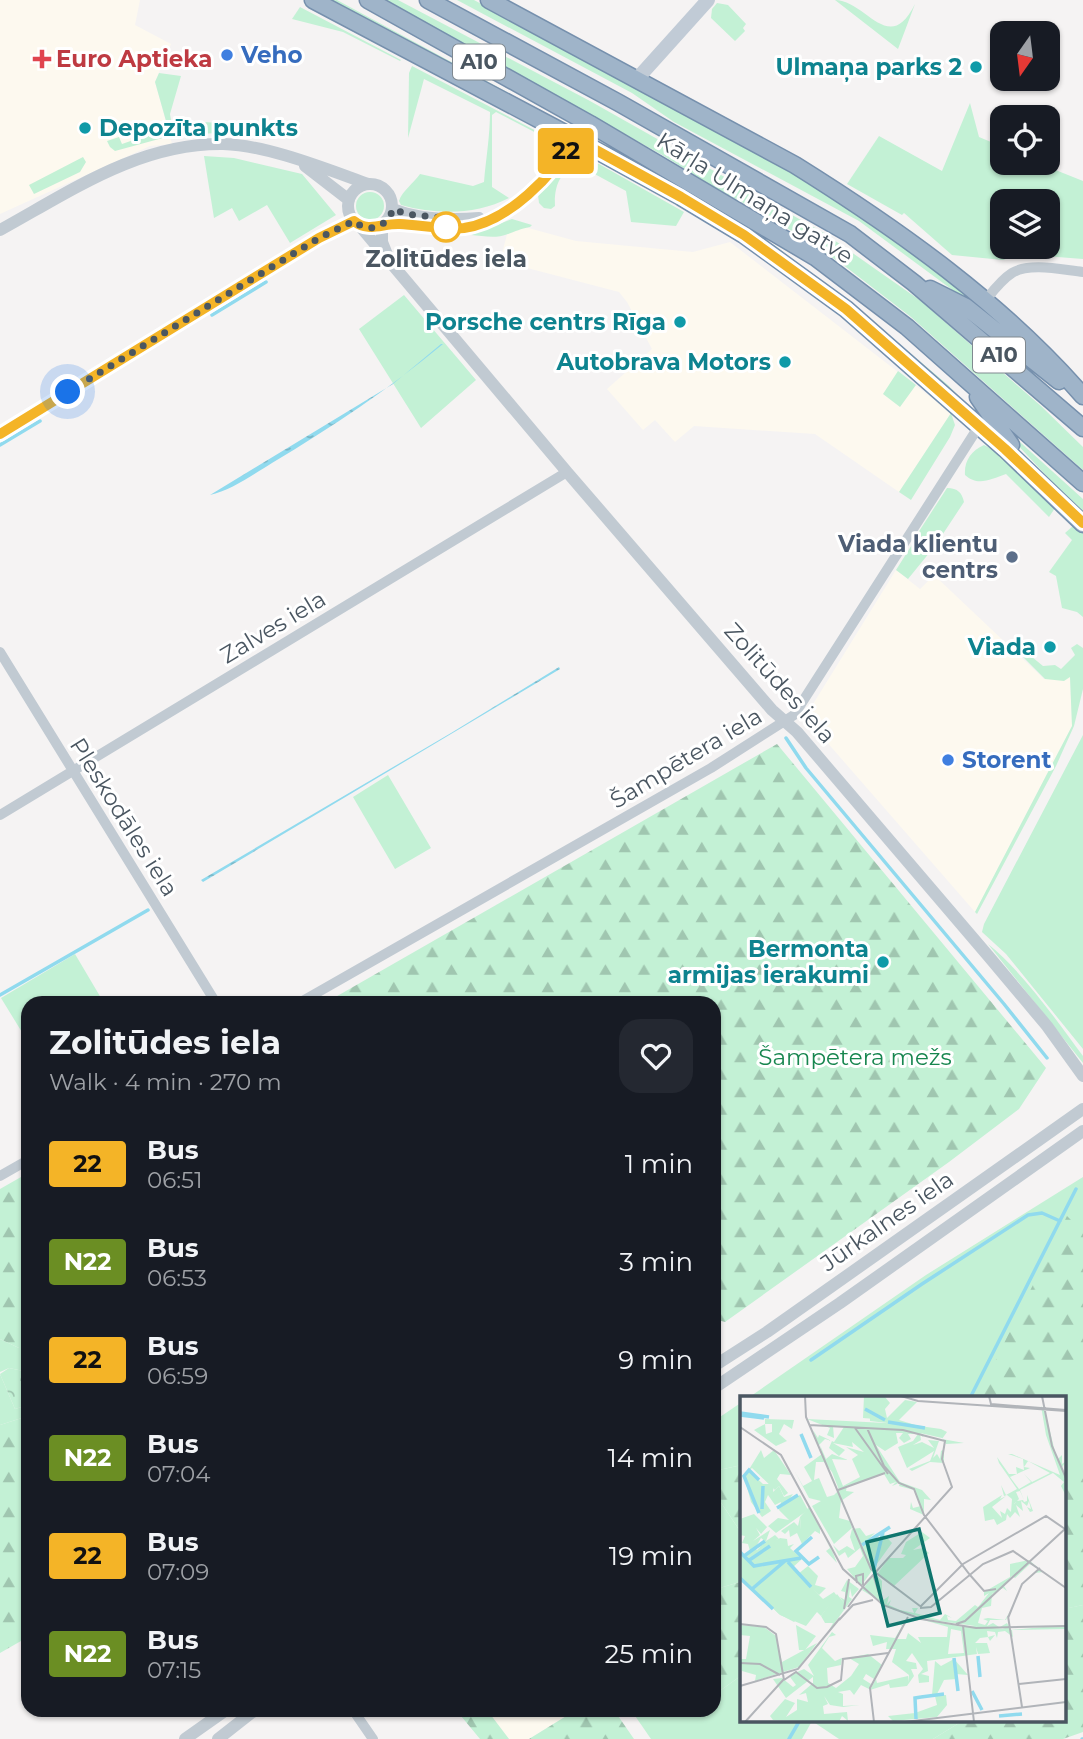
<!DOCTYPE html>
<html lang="en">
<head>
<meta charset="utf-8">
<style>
	body { margin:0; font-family:Montserrat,sans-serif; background:#242831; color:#f1f3f6; height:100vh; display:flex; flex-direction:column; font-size:26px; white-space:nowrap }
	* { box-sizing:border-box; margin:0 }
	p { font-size:23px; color:#9ea1a6 }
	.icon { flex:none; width:38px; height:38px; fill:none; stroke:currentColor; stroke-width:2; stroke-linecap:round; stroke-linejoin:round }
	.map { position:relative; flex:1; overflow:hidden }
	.panel { position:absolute; left:21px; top:996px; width:700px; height:721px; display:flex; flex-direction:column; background:#171b24; border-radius:21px; box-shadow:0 2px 5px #0004 }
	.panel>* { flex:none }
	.badge { padding:0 14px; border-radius:5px; font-size:24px; line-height:46px }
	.needle { width:46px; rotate:194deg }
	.fabs { position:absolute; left:990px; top:21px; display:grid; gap:14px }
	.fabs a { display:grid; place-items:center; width:70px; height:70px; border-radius:14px; background:#171b24; box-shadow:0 2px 5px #0004; font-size:35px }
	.you { position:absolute; width:35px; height:35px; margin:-18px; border:5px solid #fff; border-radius:50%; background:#1a73e8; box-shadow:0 0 0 10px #1a73e833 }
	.map>.badge { position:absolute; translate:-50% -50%; box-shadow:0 0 0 4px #fff }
	.round { display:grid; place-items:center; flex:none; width:74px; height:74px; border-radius:21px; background:#242831 }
	.headline { display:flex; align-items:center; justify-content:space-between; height:119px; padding:0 28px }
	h1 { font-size:33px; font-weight:700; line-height:52px }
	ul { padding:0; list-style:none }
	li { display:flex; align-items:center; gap:21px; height:98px; padding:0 28px }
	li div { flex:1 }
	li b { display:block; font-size:26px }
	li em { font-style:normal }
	li .badge { min-width:77px; font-weight:700; text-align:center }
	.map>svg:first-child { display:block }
	.commercial { fill:#fdf9ef }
	.grass { fill:#c3f1d5; fill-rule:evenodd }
	.forest { fill:url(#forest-firs) }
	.park { fill:url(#park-crowns) }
	.water { fill:url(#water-ripples) }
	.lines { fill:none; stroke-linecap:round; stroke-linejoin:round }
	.stream { stroke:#90daee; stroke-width:3.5 }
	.trunk-casing { stroke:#7690ad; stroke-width:19 }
	.minor { stroke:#c1cad2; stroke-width:10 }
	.tertiary { stroke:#c1cad2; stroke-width:12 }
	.secondary { stroke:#c1cbd6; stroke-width:14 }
	.trunk { stroke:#9fb4c9; stroke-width:16 }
	.line-casing { stroke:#fff; stroke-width:16 }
	.line { stroke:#f4b427; stroke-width:10 }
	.walk { stroke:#4a5661; stroke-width:7; stroke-dasharray:0 12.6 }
	.shop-dot { fill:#3f7fe0; stroke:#fff; stroke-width:2.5 }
	.health-dot { fill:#e0444e; stroke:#fff; stroke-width:2.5 }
	.culture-dot { fill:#0f9aa8; stroke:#fff; stroke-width:2.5 }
	.stop-dot { fill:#fff; stroke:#f4b427; stroke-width:3.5 }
	.service-dot { fill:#5c6f8a; stroke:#fff; stroke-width:2.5 }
	.labels { text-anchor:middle; stroke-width:6; stroke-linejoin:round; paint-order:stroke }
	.shield { fill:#fff; stroke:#808990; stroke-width:2 }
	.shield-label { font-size:21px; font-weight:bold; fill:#4a5661 }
	.shop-label { font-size:23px; font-weight:bold; fill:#366cbe; stroke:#fff; text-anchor:start }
	.health-label { font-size:23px; font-weight:bold; fill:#be3a42; stroke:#fff; text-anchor:start }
	.culture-label { font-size:23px; font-weight:bold; fill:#0d838f; stroke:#fff; text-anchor:end }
	.street-label { font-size:23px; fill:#4a5661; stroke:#fff }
	.stop-label { font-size:23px; font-weight:bold; fill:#4a5661; stroke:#fff }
	.service-label { font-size:23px; font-weight:bold; fill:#4e5e75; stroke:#fff; text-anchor:end }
	.park-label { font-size:23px; fill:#17864f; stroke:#fff }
	.inset-river { fill:none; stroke:#90daee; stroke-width:3.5 }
	.inset-road { fill:none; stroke:#b1b4b9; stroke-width:2 }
	.view { fill:#0f766e; fill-opacity:0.15; stroke:#0f766e; stroke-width:3.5 }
	.inset-edge { fill:none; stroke:#4a5661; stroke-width:3.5 }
</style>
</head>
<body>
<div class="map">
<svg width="1083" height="1739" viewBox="0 0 1083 1739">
	<defs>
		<pattern id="forest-firs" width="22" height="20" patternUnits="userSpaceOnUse" patternTransform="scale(1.75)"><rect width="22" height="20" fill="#c3f1d5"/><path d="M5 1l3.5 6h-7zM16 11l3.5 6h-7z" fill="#a0c6b0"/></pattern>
		<pattern id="park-crowns" width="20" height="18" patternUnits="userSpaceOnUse" patternTransform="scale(1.75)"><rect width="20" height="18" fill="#c3f1d5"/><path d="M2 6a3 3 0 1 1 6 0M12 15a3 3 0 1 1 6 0" fill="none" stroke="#a0c6b0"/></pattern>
		<pattern id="water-ripples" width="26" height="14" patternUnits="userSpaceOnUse" patternTransform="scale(1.75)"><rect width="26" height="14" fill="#90daee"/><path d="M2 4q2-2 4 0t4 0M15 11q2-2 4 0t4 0" fill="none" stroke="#78b4c4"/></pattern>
	</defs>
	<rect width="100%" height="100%" fill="#f5f3f3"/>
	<path class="commercial" d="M0 0H140L135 25 171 44 155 82 172 144 150 146 0 214Z
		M510 223 576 241 693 252 730 242 951 413 899 492 815 434 694 426 675 442 655 420 643 430 607 389 652 349 627 302 619 292 500 261Z
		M896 570 920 589 934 575 1044 679 1070 677 1072 726 975 912 805 717Z
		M487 1710H576L529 1739H509Z"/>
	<path class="grass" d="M324 0H337L514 96 774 245 846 299 948 385 999 438 807 273Z
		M386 0H398L590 101 824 233 921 301 1041 406 1083 447V470L911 317 842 264 778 222 712 186 664 156Z
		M457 0H474L487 7 826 191 909 248 1046 359 859 221 674 122 632 93Z
		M835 0C866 0 889 57 915 4L898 49Z
		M717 3 728 5 746 24 743 28 745 31 735 41 711 18 712 9Z
		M300 7 401 60 400 61 343 32 292 19Z
		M412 66 542 134 544 137 496 112 492 115V187L509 198C476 215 437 215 401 205L399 201C402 191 414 183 420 174L473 186 484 182C486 158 490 136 490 112L424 79 408 138 409 73Z
		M159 73 181 76 170 114 171 120 220 123 222 129 216 133 170 136 115 151 110 147 107 141 119 137 122 144 168 128 155 82Z
		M970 103 979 137 1003 147V163H1038L1083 181V259L1019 254 1003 260 952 255 904 213 902 215 847 184 879 136 942 171ZM1048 201V247H1003V201Z
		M204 156 234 158 302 174 336 215 290 243 267 205 239 221 232 208 214 218Z
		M83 157 86 162 80 172 34 194 29 185Z
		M582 159 599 164 684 212 676 226 631 222 626 191 578 165C559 172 554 187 555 206L551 209 544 208 539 203 538 195 560 169 563 171 573 162Z
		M356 206a14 14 0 1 1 28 0a14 14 0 1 1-28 0Z
		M512 219 532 225 530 227C520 229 516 231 508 234 496 239 483 236 471 235Z
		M404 295 476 380 421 428 359 329Z
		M898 371 916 385 900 407 883 394Z
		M951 413 955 425 950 437 911 500 899 492Z
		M1012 435 1083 499V515L1011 438Z
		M984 445 995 451 1055 508 1049 517 1006 474C991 479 978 487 965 475 964 461 971 451 984 445Z
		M947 488C958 488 962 493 964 502L933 549 916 536Z
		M1073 526 1083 533V617L1077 612 1062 608 1056 576 1049 572 1072 540 1065 533Z
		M915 540 930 552 908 579 896 570Z
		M1077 644 1083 648V689L1074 726 1056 766 977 914 975 912 1072 726 1070 677 1064 681 1045 679 1022 656 1032 657 1043 666 1055 665 1061 669 1075 655 1071 648Z
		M1083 735V1049L1006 954 982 932 984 924Z
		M388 775 431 848 395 869 353 797Z
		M988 944C1022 971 1057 1021 1083 1056V1063Z
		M75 954 104 1003H28V1042L1 998Z
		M1083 1177V1605L1069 1608 1064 1615V1398H748L926 1275Z
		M0 1339 19 1348H28V1372L9 1368 0 1372Z
		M0 1374 15 1409 28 1405V1416L0 1425Z
		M742 1402V1465L714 1471V1421Z
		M714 1492 742 1534V1586L740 1582 723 1587 714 1592Z
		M742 1675V1720H964L933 1739H839L812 1721 802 1739H651L631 1710H680L685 1712 689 1710H714V1695Z"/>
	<path class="forest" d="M777 744 1046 1068 1019 1109 949 1162 725 1322 714 1319V1003H325Z
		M28 1173V1348H19L0 1339V1189Z
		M1067 1216 1083 1232V1368L1061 1369 1048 1398H977Z
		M28 1416V1637L0 1653V1425Z
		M742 1465V1534L714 1492V1471Z
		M1083 1478V1590L1065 1591 1064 1480Z
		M740 1582 742 1586V1675L714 1695V1627L716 1626 714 1592 723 1587Z
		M1083 1605V1732L1063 1739H933L964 1720H1064V1615L1068 1608Z
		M456 1710H487L509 1739H480Z
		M576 1710H614L634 1739H529Z"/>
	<path class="park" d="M9 1368 28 1372V1405L15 1409 0 1374Z"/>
	<path class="water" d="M441 344H443C389 389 332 427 272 463 254 474 230 491 210 495L393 384Z
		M559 667 560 669 203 882 201 880 451 733Z"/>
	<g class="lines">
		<path class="stream" d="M212 315 266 282
			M0 445 40 421
			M786 738 806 768 1004 1004 1047 1058
			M0 995 148 910
			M811 1360 922 1284 1028 1215 1042 1213 1060 1221
			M970 1398 1076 1189
			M789 1739 800 1720
			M1082 1739H1083"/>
		<g class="trunk-casing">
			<path id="trunk" d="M313 0 574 138 681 197 744 235 846 309 1005 449 1083 524
				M368 0 590 124 815 257 907 327 1083 483
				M428 0 619 103 850 234 914 283 1083 428
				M489 0 795 165C899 230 1002 303 1083 396
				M930 289 966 307 1059 381
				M978 397 1011 445"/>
		</g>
		<path class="minor" d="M985 301C993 291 1001 280 1012 273 1030 262 1063 270 1083 272
			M0 652 216 1003
			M0 815 567 472
			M299 1003 711 768 794 715 979 426
			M0 1176 28 1160
			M353 1710 373 1739"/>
		<path class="tertiary" d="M305 166 349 200
			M348 206a22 22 0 1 1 44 0a22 22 0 1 1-44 0Z
			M393 209C418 219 452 220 479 218
			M385 223C410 225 440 231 465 228 508 222 554 175 574 138
			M359 225 567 472 772 710 797 732 990 958 1047 1026 1083 1076
			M382 225V242L388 257
			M0 230C71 191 139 143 223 144 267 145 326 169 368 184
			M0 434 319 238 354 221
			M714 1366 767 1332 1083 1109
			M714 1388 840 1303 1083 1131
			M185 1739 226 1710
			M218 1739 255 1710"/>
		<path class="secondary" d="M637 79 708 0"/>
		<use href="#trunk" class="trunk"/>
	</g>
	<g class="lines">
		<g class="line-casing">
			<path id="line" d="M0 434 319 238 354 221C368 233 383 223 400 224 420 225 444 230 464 228 508 222 554 175 574 138L681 197 744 235 846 309 1005 449 1083 523"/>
		</g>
		<use href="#line" class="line"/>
		<path class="walk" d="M68 392 319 238 354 221C369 234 387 227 393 209L406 214 444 218 446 227"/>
	</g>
	<g class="shop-dot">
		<circle cx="227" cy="55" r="7"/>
		<circle cx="948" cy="760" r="7"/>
	</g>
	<path class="health-dot" d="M38.5 48.5h7v7h7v7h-7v7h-7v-7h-7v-7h7z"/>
	<g class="culture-dot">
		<circle cx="976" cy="67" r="7"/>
		<circle cx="85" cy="128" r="7"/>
		<circle cx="680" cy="322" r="7"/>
		<circle cx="785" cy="362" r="7"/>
		<circle cx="1050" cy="647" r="7"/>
		<circle cx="883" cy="962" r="7"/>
	</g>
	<circle class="stop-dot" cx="446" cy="227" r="14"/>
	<circle class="service-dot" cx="1012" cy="557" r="7"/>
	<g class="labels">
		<g class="shield">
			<rect x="453" y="44.5" width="52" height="35" rx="5"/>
			<rect x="973" y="337.5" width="52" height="35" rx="5"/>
		</g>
		<g class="shield-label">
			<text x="479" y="69">A10</text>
			<text x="999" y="362">A10</text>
		</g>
		<g class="shop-label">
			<text x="241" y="63">Veho</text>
			<text x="962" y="768">Storent</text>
		</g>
		<g class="health-label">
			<text x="56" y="67">Euro Aptieka</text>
		</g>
		<g class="culture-label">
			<text x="962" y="75">Ulmaņa parks 2</text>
			<text x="99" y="136" text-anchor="start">Depozīta punkts</text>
			<text x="666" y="330">Porsche centrs Rīga</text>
			<text x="771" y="370">Autobrava Motors</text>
			<text x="1036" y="655">Viada</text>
			<text x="869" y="957">Bermonta<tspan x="869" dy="26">armijas ierakumi</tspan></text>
		</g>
		<g class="street-label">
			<text transform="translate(755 198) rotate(32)" y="8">Kārļa Ulmaņa gatve</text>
			<text transform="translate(273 627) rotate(-31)" y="8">Zalves iela</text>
			<text transform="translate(780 683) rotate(48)" y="8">Zolitūdes iela</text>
			<text transform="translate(686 758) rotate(-31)" y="8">Šampētera iela</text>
			<text transform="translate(124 817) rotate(58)" y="8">Pleskodāles iela</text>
			<text transform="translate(887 1221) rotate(-35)" y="8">Jūrkalnes iela</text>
		</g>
		<g class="stop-label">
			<text x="446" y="267">Zolitūdes iela</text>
		</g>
		<g class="service-label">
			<text x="998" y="552">Viada klientu<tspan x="998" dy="26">centrs</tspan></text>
		</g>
		<g class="park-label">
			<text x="855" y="1065">Šampētera mežs</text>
		</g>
	</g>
	<g transform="translate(740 1396)">
		<rect width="326" height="326" fill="#f5f3f3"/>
		<path d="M301 10 305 15 317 64 322 59V68L325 66 322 72 325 81V98L321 90 324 86 313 77 280 94 284 104 280 95 276 96 279 103 274 108 277 105 283 104 284 106 287 105V99L293 115 290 116 287 111 291 113 289 105 287 110 281 105 283 115 276 109 280 121 275 116 270 122 267 118 266 124 257 129 254 123 245 125 243 111 262 99 260 103 266 100 252 111 262 122 260 115 265 118 267 112 271 116 272 103 267 99 264 100 261 89 266 99 277 93 259 67 257 61 269 78H277L276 71 284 74 283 63 268 58H272L320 79 306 39ZM288 65 310 77 292 86 284 78 291 86 279 93 270 81 290 72 284 71ZM25 23 54 24 52 33 44 28 39 38 47 45 36 50 14 34 25 28 26 38 32 36V28H25ZM67 23 165 28 201 33 207 36 202 43 224 47 206 48 202 42 180 37 184 39 183 41 180 38 181 44 173 49 182 46 194 52 188 44 199 45 193 62 197 58 200 63 201 55 204 53V67L190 66 172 75 169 73 190 65 194 55 167 72 158 51 173 45 178 38H168L171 43 164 47 159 42 163 37H156L158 47 145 55 136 49 160 86 182 94 191 104 184 103V119L170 113 171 106 173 112 181 110 174 94 159 90 160 87 151 78 158 87 157 88 152 90 156 86 150 88 144 78 107 90 106 95 114 96 101 105 99 122 110 125 112 132 94 148 72 110 81 105 69 102 54 74 63 90 72 85 64 71 82 58 80 49 86 63 92 58 108 64 92 63 103 90 120 81 112 63 118 59 106 51 124 56 112 46 113 51 93 47 105 54 99 60 89 52 92 45 85 43 78 50 73 34 78 42 79 39 94 46 104 31 93 30 94 42 87 39 90 32ZM76 66H84L92 76 99 94 94 99 87 101 79 82 74 84ZM69 111 93 157 97 167 86 155 90 152 80 132V138L75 135 64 146 60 139 61 135 67 141 61 134 60 121ZM120 132 126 140 135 137 120 151 140 143 142 136 152 147 121 190 107 173 115 171 123 160 120 152 108 162 105 156 99 160 93 149 99 155 107 150 115 155 110 141 112 133ZM40 143 45 164 58 178 68 170 78 180 75 189 86 192 79 199 71 192 61 201 70 212 54 226 39 218 0 181V157L4 160 14 151 17 154 26 145ZM289 164 303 176 295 177 298 172 290 168 275 182 272 180 264 190 267 195 263 192 252 198 251 210 242 212 238 227 245 229 248 225 243 223 248 222 265 224 270 215 266 224H250L247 230 253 227 259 231 252 232 265 233 260 231 267 227 271 234 325 229V233L272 234 273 241 265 235 258 236 257 242 255 236 247 235 248 241 255 239 250 245 248 241 240 242 235 247H247L250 257 238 258 236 251 237 258 187 265 188 275 181 278 189 280V286L179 287 178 279 183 273 172 257 166 265 176 267 177 273H171L174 280 167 290 150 292 149 288 130 294 136 283 137 287 168 280V286L169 279 152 266 156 253H146L147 246 133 250 130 239 155 242 162 230 156 225 163 229 156 243H166L168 237 181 247 178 241H207L208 231 180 223 223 231 235 230 192 224 152 213 122 194 135 177 142 185V205L149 200 147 208 151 204 149 209 160 214 174 217 172 212H178L175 217 200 224 205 218 212 222 207 220 208 224 216 225 235 209 238 211 249 197 244 200V196L270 181V168ZM211 233 221 235 224 257 208 258ZM107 184 119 193 112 201 110 192 109 201 112 203 88 236 93 227H85L81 220 97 198 104 207 100 201 105 204V196L101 195ZM0 229 24 231 36 240 42 266 77 247 59 271 15 285 16 279 2 275 0 263H6L10 240 0 239ZM92 236 96 239 89 241 82 252 95 265 102 262 101 269 87 272 88 287 96 292 111 280 119 268 109 262 128 258 142 269 134 283 126 278 123 283 131 288 129 293 121 289 114 299 110 294 98 296 103 298V310L120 309 103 311 90 309 84 300 88 308 83 310 84 318 107 316 108 325 102 320 99 326 33 324 30 320 45 303 55 307 46 321 57 314V303L68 306 66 297 59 299 73 287V281L46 302 33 283 42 282 53 291 56 289 50 281 55 277 64 273 74 280 68 269ZM214 263 228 279 216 278V283L204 284 197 298 192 299 195 265 201 270ZM206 299 207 309 197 321 153 325 148 320 175 317 197 309 195 300Z" fill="#c3f1d5" fill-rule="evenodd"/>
		<path d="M129 0H154L145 1 150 7 145 13 147 22 165 4 177 6 159 24 182 31 130 25ZM21 54 24 62 34 54 51 79 40 78 37 83 48 97 44 100 39 90 35 94 12 72 8 75ZM60 121 61 133 68 141 62 148 57 137 50 141 49 134 45 138 41 135 54 126 58 130ZM182 136 190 142 173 154 183 152 189 157 154 190 137 178 149 162H163L166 159 161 158 166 146ZM40 142 47 143 48 150 54 148 50 152 62 163 52 172 83 203 94 196 97 200 81 220 77 216 66 230 40 219 13 192 41 167 13 171 8 165 21 156 33 166 43 164 33 147ZM56 229 76 240 65 254H59Z" fill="#c3f1d5"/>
		<path d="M41 167 13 192 6 186 4 177 12 171Z" fill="#c3f1d5"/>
		<path d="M124 0H145L142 12 146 24 123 22Z" fill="#c3f1d5"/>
		<path d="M9 75 23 88H34L33 96 39 90 44 101 53 98 47 107 60 99 68 114 36 137 28 130 21 138 16 132 20 139 13 145 30 134 26 145 35 139 39 143 28 147 21 142 17 149H24L10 155 8 148 2 147 5 140 0 139V123L14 118 27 131 38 122 49 124 39 114 41 106 35 109 28 99 25 106 31 115 22 121 11 106 4 80Z" fill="#c3f1d5"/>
		<path class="inset-river" d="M125 13 145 24M0 17 29 21M0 19 24 22M148 26 185 32M61 38 71 62M19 84 9 74 4 80 19 117M37 112 58 99M22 113 23 90M72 141 56 155 69 168 79 161M122 149 150 131M0 156 14 170 61 162M4 160 25 145M8 165 30 150M48 166 71 191M134 173 143 136M0 182 33 213M12 193 45 165M238 260 240 281M214 262 218 295M232 295 242 314M181 301 204 298M259 320 282 318M176 323 175 302 181 301"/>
		<path class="inset-road" d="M65 0 66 21 131 173 180 210M161 0 178 5 326 15M249 0 251 8 326 14M302 0 312 50 326 82M69 29 163 34 205 45 202 63 212 91 125 188M0 31 41 59 103 173 143 209 181 223 236 232 326 230M115 32 148 78M127 32 144 70 159 87 174 93 184 119 230 179 244 195 256 193M98 94 145 77M133 178 141 204M117 187 116 180 123 178V189M108 211 125 188M180 211 223 168 306 120 325 133M180 212 191 211 243 168 273 155 326 192M104 213 109 183M268 220 282 311M268 222 282 188 300 172M99 224 113 209 133 204M0 228 26 231 36 238 44 284M216 228 225 225 326 132M223 230 234 326M0 267 20 268 40 279M44 284 56 276 77 292 87 291 101 284 103 263 148 257M279 288 326 283M0 290 58 273 100 222M5 326 44 283M134 326 130 292 168 221M165 326 326 306"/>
		<path class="view" d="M179 133 200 217 148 230 127 146Z"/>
		<rect width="326" height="326" class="inset-edge"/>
	</g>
</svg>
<div class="fabs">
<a><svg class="needle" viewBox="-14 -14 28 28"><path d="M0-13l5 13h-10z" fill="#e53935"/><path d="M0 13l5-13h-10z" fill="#9ea1a6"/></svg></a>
<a><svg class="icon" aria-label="locate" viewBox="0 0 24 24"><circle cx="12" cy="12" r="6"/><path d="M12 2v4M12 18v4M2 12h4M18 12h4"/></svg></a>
<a><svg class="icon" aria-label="layers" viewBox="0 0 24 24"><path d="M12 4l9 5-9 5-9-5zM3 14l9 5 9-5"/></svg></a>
</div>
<div class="you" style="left:68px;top:392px"></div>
<b class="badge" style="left:566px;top:151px;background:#f4b427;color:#111">22</b>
<section class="panel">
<div class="headline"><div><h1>Zolitūdes iela</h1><p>Walk · 4 min · 270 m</p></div><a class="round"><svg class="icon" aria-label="heart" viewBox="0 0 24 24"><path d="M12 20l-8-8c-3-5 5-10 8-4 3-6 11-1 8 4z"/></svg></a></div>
<ul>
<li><span class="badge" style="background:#f4b427;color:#111">22</span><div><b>Bus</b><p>06:51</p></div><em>1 min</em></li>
<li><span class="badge" style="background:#6b8e23;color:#fff">N22</span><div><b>Bus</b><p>06:53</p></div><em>3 min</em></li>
<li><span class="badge" style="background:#f4b427;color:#111">22</span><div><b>Bus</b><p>06:59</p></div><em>9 min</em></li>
<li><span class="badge" style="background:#6b8e23;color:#fff">N22</span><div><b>Bus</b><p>07:04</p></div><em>14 min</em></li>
<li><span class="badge" style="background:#f4b427;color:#111">22</span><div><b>Bus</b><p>07:09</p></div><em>19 min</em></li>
<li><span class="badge" style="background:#6b8e23;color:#fff">N22</span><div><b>Bus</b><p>07:15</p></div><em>25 min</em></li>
</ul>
</section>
</div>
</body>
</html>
